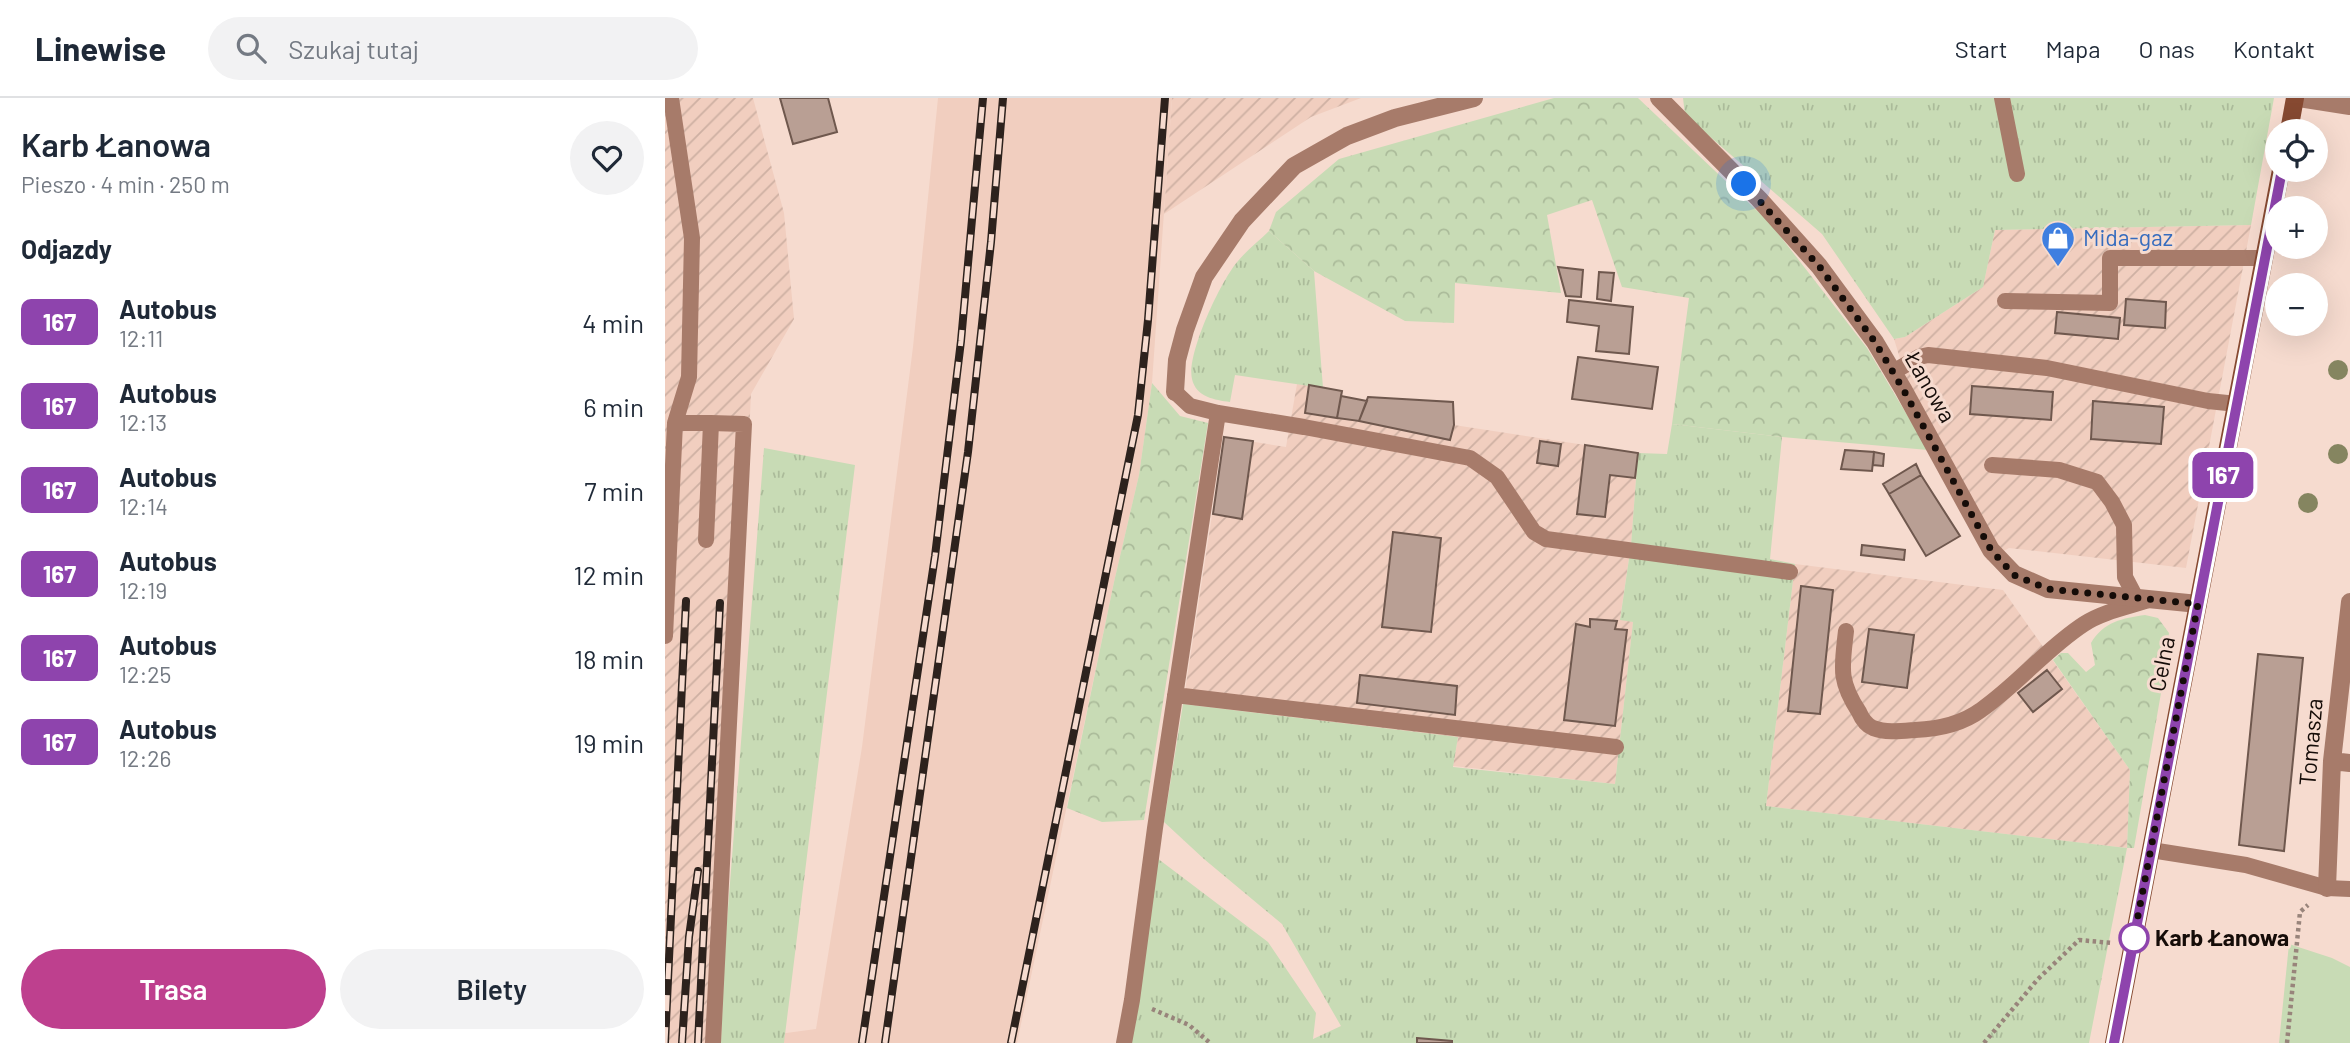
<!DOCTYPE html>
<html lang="pl">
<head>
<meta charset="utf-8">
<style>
	body { margin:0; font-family:Barlow,sans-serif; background:#f2f2f3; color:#1f2937; height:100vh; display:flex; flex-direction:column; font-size:26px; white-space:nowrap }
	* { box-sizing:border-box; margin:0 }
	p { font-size:23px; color:#747a83 }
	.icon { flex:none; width:38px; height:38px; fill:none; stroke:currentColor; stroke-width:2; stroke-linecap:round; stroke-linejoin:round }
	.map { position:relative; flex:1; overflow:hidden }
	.side { display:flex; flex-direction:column; background:#fff; width:665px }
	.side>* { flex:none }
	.badge { padding:0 14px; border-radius:10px; font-size:24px; line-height:46px }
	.fabs { position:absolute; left:1600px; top:21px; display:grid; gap:14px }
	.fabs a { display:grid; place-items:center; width:63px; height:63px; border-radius:50%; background:#fff; box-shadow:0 7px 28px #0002; font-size:35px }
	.you { position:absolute; width:35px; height:35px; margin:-18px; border:5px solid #fff; border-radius:50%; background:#1a73e8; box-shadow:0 0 0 10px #1a73e833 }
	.map>.badge { position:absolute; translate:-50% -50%; box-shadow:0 0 0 4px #fff }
	h2 { padding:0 21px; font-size:26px; line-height:63px }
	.round { display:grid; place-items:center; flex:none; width:74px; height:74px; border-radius:37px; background:#f2f2f3 }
	.summary { display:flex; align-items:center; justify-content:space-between; height:119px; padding:0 21px }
	h1 { font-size:33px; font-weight:600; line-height:52px }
	.button { display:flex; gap:14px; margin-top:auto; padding:14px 21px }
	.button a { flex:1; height:80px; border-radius:42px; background:#be408e; color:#fff; font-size:28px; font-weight:600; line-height:80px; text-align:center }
	.button a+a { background:#f2f2f3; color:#1f2937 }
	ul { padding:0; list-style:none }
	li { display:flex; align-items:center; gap:21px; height:84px; padding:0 21px }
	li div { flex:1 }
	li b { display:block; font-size:26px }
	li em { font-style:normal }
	li .badge { min-width:77px; font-weight:700; text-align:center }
	header { display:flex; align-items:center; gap:42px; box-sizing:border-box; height:98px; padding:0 35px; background:#fff; border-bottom:2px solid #e0e1e3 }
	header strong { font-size:33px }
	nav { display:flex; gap:38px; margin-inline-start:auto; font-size:24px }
	.search { width:490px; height:63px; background:#f2f2f3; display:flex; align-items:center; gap:18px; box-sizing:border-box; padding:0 24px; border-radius:38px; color:#747a83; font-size:26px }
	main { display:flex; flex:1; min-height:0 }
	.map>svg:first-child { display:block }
	.built { fill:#f1cebf }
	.industrial { fill:url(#industrial-furrows) }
	.grass { fill:url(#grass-tufts) }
	.forest { fill:url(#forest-crowns) }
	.garden { fill:#c8dbb5 }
	.building { fill:#b99f94; stroke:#6f584e; stroke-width:2 }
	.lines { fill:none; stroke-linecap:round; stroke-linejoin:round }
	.path { stroke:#98847b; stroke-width:4.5; stroke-dasharray:3.5 3.5; stroke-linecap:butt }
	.lane { stroke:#a77b6a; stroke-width:16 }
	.street { stroke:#a77b6a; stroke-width:18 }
	.secondary { stroke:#864931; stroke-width:18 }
	.rail-casing { stroke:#2d221d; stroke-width:8 }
	.rail { stroke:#f6dbcf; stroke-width:5; stroke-dasharray:16; stroke-linecap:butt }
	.tree { fill:#858560 }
	.line-casing { stroke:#fff; stroke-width:16 }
	.line { stroke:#8e44ad; stroke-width:10 }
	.walk { stroke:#150c08; stroke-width:7; stroke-dasharray:0 12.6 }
	.stop-dot { fill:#fff; stroke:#8e44ad; stroke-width:3.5 }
	.labels { text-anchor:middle; stroke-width:6; stroke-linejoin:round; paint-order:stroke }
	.shop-label { font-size:23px; fill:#366cbe; stroke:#f6dbcf; text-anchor:start }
	.street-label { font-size:23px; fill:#150c08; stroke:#f6dbcf }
	.stop-label { font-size:23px; font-weight:bold; fill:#150c08; stroke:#f6dbcf; text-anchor:start }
</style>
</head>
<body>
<header>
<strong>Linewise</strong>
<div class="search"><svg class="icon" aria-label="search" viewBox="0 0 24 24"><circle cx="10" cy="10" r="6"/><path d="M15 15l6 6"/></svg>Szukaj tutaj</div>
<nav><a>Start</a><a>Mapa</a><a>O nas</a><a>Kontakt</a></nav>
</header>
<main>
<section class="side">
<div class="summary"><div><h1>Karb Łanowa</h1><p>Pieszo · 4 min · 250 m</p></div><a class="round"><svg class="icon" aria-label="heart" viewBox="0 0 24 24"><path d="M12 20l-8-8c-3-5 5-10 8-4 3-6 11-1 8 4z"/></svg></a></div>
<h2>Odjazdy</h2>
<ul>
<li><span class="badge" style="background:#8e44ad;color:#fff">167</span><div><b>Autobus</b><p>12:11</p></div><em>4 min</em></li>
<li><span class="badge" style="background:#8e44ad;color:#fff">167</span><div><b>Autobus</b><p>12:13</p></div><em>6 min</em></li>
<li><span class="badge" style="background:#8e44ad;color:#fff">167</span><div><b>Autobus</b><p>12:14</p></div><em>7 min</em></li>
<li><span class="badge" style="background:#8e44ad;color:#fff">167</span><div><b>Autobus</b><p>12:19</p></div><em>12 min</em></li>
<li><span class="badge" style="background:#8e44ad;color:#fff">167</span><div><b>Autobus</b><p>12:25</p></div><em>18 min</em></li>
<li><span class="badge" style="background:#8e44ad;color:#fff">167</span><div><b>Autobus</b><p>12:26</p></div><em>19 min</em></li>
</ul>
<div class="button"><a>Trasa</a><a>Bilety</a></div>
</section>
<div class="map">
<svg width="1685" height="945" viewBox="0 0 1685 945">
	<defs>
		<pattern id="industrial-furrows" width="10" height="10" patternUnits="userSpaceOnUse" patternTransform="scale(1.75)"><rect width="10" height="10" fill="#f1cebf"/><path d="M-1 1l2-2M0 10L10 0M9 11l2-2" fill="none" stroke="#ceb0a3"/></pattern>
		<pattern id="grass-tufts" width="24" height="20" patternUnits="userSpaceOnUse" patternTransform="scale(1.75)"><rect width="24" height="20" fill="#c8dbb5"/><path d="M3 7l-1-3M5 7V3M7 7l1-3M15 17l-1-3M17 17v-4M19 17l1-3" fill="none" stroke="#abbb9a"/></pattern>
		<pattern id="forest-crowns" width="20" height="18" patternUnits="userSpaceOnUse" patternTransform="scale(1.75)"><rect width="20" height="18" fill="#c8dbb5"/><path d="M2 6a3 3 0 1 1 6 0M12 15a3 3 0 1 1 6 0" fill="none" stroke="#abbb9a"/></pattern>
	</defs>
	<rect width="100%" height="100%" fill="#f6dbcf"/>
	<path class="built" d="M273 0H507L487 285 474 377 449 484 352 945H0L53 944 151 931 197 649 248 249Z"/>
	<path class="industrial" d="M0 0H88L119 115 129 221 86 296 56 945H0Z
		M507 0H696L646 19 499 116Z
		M1586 127 1521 470 1344 450 1322 462 1263 352 1229 241 1240 239 1318 189 1330 132Z
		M632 286 677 293V298L701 303 703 299 788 304 789 327 973 355 966 447 955 521 968 524 950 686 788 668 793 640 518 606 559 339 621 349Z
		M1130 466 1338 492 1465 672 1462 750 1101 708Z"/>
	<path class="grass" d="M1018 0H1609L1586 127 1330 132 1318 189 1240 239 1229 241 1157 136 1020 17Z
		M604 133 649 173 658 290 570 277 565 304C550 302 531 299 527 281 521 257 556 182 573 163 582 152 594 143 604 133Z
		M1007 326 1117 339 1105 461 1130 466 1101 708 1462 750 1424 945H464L492 760 603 844 651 915 648 941 676 928 617 826 539 761 499 724 518 606 793 639 788 669 950 686 968 524 955 522 966 447 973 355 1002 356Z
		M99 350 190 367 119 945H56L60 849Z"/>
	<path class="forest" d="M889 0H973L1105 125 1202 250 1263 352 1117 339 1007 326 1024 200 957 189 927 102 882 117 896 195 790 185 789 225 740 223 649 173 604 133 611 114 674 61Z
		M487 285 515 318 543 325 479 722 437 724 402 710 449 484 474 377Z
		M1480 517 1493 520 1504 535 1496 595 1469 750H1462L1465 672 1388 562 1396 555H1403L1421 574 1430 567 1426 545C1438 524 1458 520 1480 517Z"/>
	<path class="garden" d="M1624 846 1667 860 1685 869V945H1614Z"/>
	<path class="building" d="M115 0H163L172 34 128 46Z
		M893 169 918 172 916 199 901 198Z
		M934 174 949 175 946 203 932 201Z
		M1461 201 1501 204 1500 230 1459 227Z
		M904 202 968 209 964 256 931 253 934 228 902 224Z
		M1392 214 1455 220 1453 241 1390 235Z
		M913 259 993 269 987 311 907 301Z
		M644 287 677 293 672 320 640 315Z
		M1307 288 1388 294 1386 322 1305 316Z
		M676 298 702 303 694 323 672 320Z
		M703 299 788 304 789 327 785 342 694 323Z
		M1428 303 1499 309 1496 346 1426 341Z
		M559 339 588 343 577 421 548 416Z
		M875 343 896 346 893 368 872 365Z
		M920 347 973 355 970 380 945 377 940 419 912 416Z
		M1180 352 1209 354 1207 373 1176 371Z
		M1209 354 1219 356 1218 368 1208 367Z
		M1251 366 1256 377 1224 396 1218 386Z
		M1256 377 1295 438 1261 458 1224 396Z
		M728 434 776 440 766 534 717 529Z
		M1197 447 1240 452 1239 462 1196 457Z
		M1136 488 1168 492 1155 616 1123 613Z
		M925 521 952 523 950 531 962 532 950 628 899 622 911 526 925 529Z
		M1204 531 1249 537 1242 590 1197 584Z
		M1593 556 1638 560 1619 753 1574 747Z
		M1382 572 1397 591 1368 614 1353 595Z
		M695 577 792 588 790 617 692 605Z
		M752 940 787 943V945H752Z"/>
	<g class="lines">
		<path class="path" d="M487 911 524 927 545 945
			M1319 945 1373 881 1414 842 1447 845
			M1622 945 1635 814 1643 807"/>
		<path class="lane" d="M6 0 27 140 24 279 10 325
			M1337 0 1352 76
			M1340 203 1445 205V160H1600
			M1228 274 1254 259 1263 257 1382 270 1543 303 1572 306
			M510 294 525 308 553 315 639 329 805 360 832 379 869 434 881 441 1125 474
			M46 325 79 326 48 945
			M1327 367 1394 372 1432 384 1447 404 1459 427 1460 479 1470 498
			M1181 533C1177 569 1173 582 1194 614 1197 621 1201 627 1208 630 1221 635 1237 633 1250 632 1274 631 1297 626 1316 612 1353 586 1382 550 1419 526 1437 514 1463 509 1484 502
			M0 538 10 325H46L41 442
			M510 597 951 649
			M1486 752 1581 767 1662 790 1685 791
			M459 945 467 902 490 730 553 315"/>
		<path class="street" d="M994 0 1094 101 1154 168 1210 244 1238 291 1326 452 1349 476 1383 491 1533 506
			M1634 0 1685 8
			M510 294 512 262 520 232 539 179 577 123 629 68 682 38 730 20 809 0
			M1667 663 1685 665
			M1662 790 1667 663 1685 504"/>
		<path class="secondary" d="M1624 33 1630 0
			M1449 945 1616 72"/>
		<g class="rail-casing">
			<path id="rail" d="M0 945 21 503
				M17 945 24 839 33 773
				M33 945 55 505
				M197 945 270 458 296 243 318 0
				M220 945 303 354 326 144 338 0
				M346 945 473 317 483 222 500 0"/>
		</g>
		<use href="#rail" class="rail"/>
	</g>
	<g class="tree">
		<circle cx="1673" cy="272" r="10"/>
		<circle cx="1673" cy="356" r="10"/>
		<circle cx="1643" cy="405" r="10"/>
	</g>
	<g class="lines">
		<g class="line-casing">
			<path id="line" d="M1449 945 1617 72"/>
		</g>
		<use href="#line" class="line"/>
		<path class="walk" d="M1079 86 1154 168 1210 244 1238 291 1326 452 1349 477 1383 491 1533 506 1467 849 1469 840"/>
	</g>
	<defs>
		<g id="shop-pin" transform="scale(1.75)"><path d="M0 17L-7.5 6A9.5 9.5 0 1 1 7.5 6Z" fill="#3f7fe0" stroke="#f6dbcf"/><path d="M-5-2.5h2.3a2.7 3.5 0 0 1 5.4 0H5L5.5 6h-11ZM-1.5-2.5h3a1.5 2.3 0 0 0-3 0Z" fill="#fff"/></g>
	</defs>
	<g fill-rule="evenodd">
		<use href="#shop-pin" x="1393" y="140"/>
	</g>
	<circle class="stop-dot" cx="1469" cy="840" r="14"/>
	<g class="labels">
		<g class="shop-label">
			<text x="1418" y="148">Mida-gaz</text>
		</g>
		<g class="street-label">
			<text transform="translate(1265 289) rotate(60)" y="8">Łanowa</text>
			<text transform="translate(1497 566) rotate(-79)" y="8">Celna</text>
			<text transform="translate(1646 644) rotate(-85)" y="8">Tomasza</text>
		</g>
		<g class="stop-label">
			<text x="1490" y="848">Karb Łanowa</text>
		</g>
	</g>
</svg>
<div class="fabs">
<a><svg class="icon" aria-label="locate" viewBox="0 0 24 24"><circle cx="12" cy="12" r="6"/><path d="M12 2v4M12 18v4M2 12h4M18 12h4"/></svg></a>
<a>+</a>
<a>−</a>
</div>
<div class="you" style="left:1079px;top:86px"></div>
<b class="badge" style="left:1558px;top:377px;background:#8e44ad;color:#fff">167</b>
</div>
</main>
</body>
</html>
